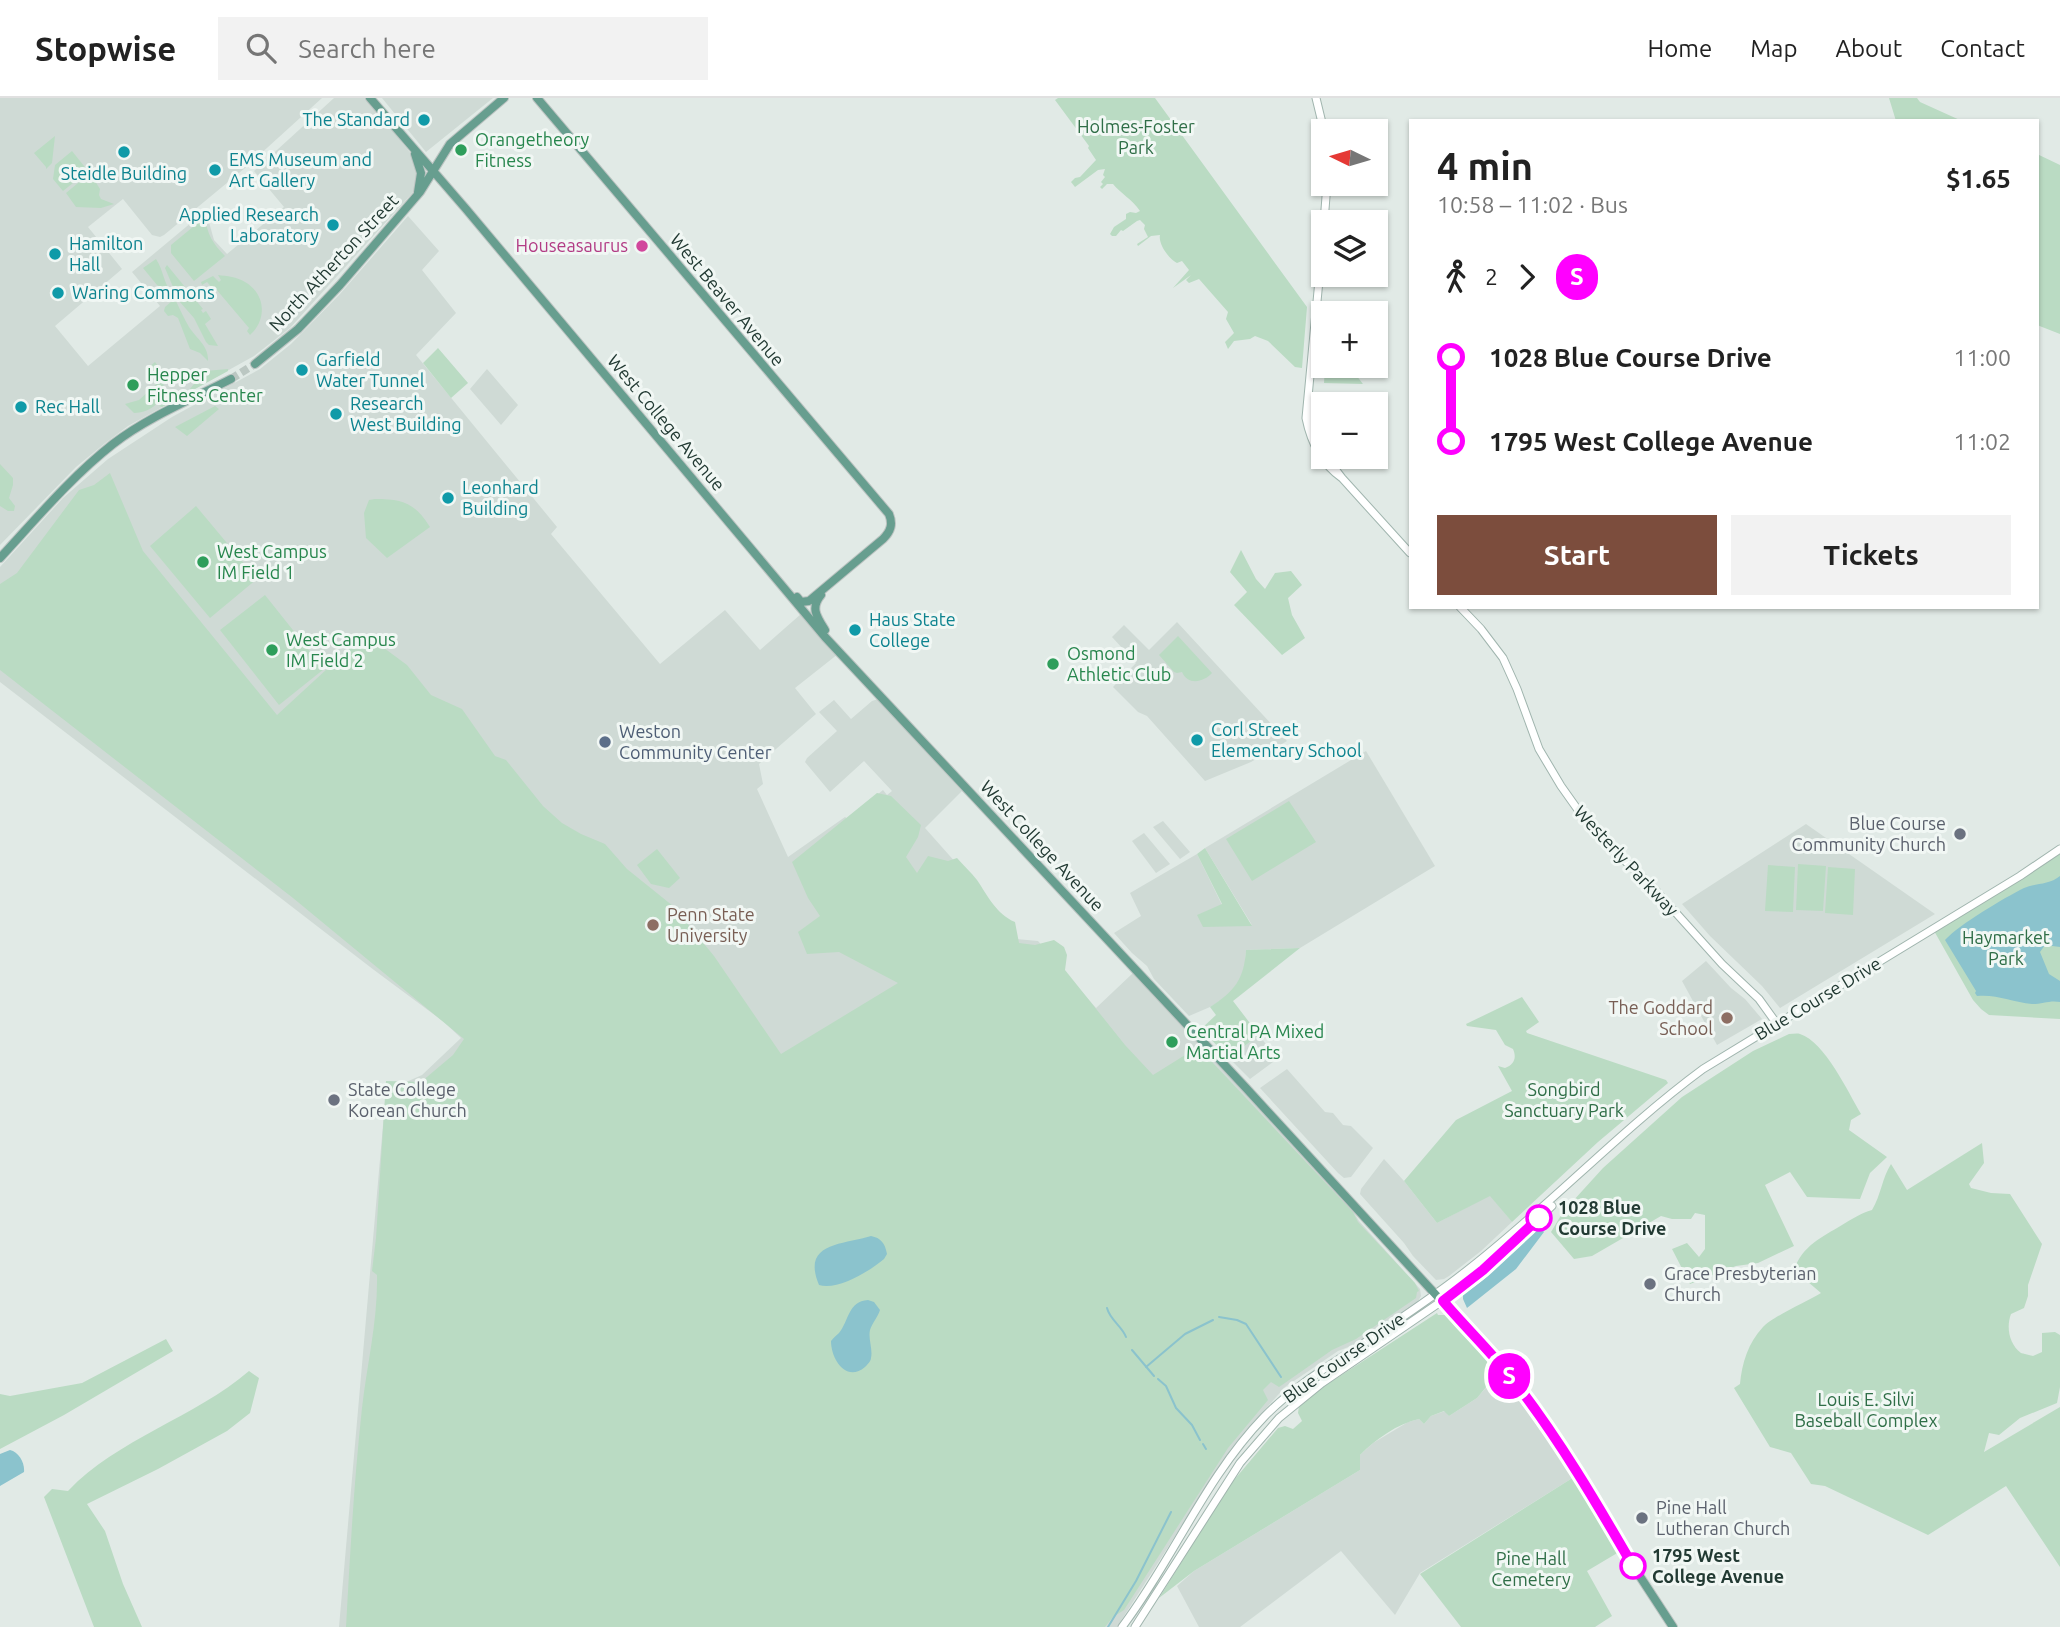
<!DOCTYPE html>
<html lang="en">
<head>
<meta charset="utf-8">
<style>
	body { margin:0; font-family:Ubuntu,sans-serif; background:#f2f2f2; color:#222; height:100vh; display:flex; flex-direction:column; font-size:26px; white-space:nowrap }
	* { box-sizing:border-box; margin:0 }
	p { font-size:23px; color:#767676 }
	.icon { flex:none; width:38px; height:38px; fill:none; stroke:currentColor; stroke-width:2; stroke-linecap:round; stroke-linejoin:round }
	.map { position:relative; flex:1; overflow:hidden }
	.drawer { position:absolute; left:1409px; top:21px; width:630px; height:490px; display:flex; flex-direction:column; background:#fff; border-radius:0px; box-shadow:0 2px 5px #0004 }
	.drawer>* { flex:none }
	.badge { padding:0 14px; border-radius:23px; font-size:24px; line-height:46px }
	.needle { width:46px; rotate:275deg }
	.fabs { position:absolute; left:1311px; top:21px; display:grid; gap:14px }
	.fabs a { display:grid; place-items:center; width:77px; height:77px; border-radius:0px; background:#fff; box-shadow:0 2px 5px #0004; font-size:35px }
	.map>.badge { position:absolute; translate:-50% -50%; box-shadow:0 0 0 4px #fff }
	.legs { display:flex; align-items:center; gap:10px; height:77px; padding:0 28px; font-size:23px }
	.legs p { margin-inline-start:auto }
	.head { display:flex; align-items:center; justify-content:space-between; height:119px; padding:0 28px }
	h1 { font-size:38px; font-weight:700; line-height:52px }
	.primary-button { display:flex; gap:14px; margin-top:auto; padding:14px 28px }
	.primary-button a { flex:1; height:80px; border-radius:0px; background:#7c4d3d; color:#fff; font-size:28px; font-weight:700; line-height:80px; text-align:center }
	.primary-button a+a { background:#f2f2f2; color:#222 }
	ul { padding:0 28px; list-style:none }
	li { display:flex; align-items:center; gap:24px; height:84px; font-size:26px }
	li i { display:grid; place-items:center; width:10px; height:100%; margin:0 9px; background:currentColor }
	li i::after { content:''; width:18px; height:18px; margin:-9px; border:5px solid; border-radius:50%; background:#fff }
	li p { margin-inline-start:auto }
	li:first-child i { background:linear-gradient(#0000 50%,currentColor 0) }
	li:last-child i { background:linear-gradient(currentColor 50%,#0000 0) }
	header { display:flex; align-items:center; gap:42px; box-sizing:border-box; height:98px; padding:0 35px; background:#fff; border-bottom:2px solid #e0e0e0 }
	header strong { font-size:33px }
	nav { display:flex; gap:38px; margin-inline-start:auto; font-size:24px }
	.search { width:490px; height:63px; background:#f2f2f2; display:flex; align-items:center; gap:18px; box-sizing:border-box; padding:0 24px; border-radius:0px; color:#767676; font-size:26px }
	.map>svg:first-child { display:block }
	.built { fill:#cfdad5 }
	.green { fill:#badbc3 }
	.water { fill:#8bc3cd }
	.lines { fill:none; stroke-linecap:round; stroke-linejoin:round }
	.stream { stroke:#8bc3cd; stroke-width:2 }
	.primary-tunnel { stroke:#bbc7c2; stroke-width:8; stroke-dasharray:8 4; stroke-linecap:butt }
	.secondary-casing { stroke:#a0b5ae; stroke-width:9 }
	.primary-casing { stroke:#bdc4c2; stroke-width:10 }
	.secondary { stroke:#fff; stroke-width:7 }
	.primary { stroke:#679e8f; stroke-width:8 }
	.line-1-casing { stroke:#fff; stroke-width:16 }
	.line-1 { stroke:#f0f; stroke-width:10 }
	.culture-dot { fill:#0f9aa8; stroke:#f1f7f4; stroke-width:2.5 }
	.leisure-dot { fill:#2e9e5b; stroke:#f1f7f4; stroke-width:2.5 }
	.hotel-dot { fill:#d1479c; stroke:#f1f7f4; stroke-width:2.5 }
	.service-dot { fill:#5c6f8a; stroke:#f1f7f4; stroke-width:2.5 }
	.worship-dot { fill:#6b7280; stroke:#f1f7f4; stroke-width:2.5 }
	.education-dot { fill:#8d6e63; stroke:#f1f7f4; stroke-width:2.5 }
	.stop-1-dot { fill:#fff; stroke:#f0f; stroke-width:3.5 }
	.labels { text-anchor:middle; stroke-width:6; stroke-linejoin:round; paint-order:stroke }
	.culture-label { font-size:18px; fill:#0d838f; stroke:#f1f7f4; text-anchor:start }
	.park-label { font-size:18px; fill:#2f6e47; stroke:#f1f7f4 }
	.leisure-label { font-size:18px; fill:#27864d; stroke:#f1f7f4; text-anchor:start }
	.hotel-label { font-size:18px; fill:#b23c85; stroke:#f1f7f4; text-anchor:end }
	.street-label { font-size:18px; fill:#223a33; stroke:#f1f7f4 }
	.service-label { font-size:18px; fill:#4e5e75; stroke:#f1f7f4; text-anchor:start }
	.worship-label { font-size:18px; fill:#5b616d; stroke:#f1f7f4; text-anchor:start }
	.education-label { font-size:18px; fill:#785e54; stroke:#f1f7f4; text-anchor:start }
	.stop-label { font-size:18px; font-weight:bold; fill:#223a33; stroke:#f1f7f4; text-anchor:start }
</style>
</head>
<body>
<header>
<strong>Stopwise</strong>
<div class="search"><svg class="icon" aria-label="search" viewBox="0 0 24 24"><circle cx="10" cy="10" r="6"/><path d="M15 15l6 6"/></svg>Search here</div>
<nav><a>Home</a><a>Map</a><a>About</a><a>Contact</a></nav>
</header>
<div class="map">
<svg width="2060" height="1529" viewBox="0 0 2060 1529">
	<rect width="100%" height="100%" fill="#e1eae6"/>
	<path class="built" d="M0 0H322L245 70 164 137 160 139 152 137 123 101 88 129 122 171 55 228 88 268 160 208 132 174 204 114 207 117 214 142 227 156 284 109 254 73 334 0H366L412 57 419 71 415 92 290 230 254 258 128 328 104 346 76 369 0 447Z
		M382 0H493L426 54Z
		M408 118 439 153 422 172 456 215 416 257 557 429 551 436 660 566 725 512 760 552 801 516 838 556 795 590 816 616 759 666 763 686 757 691 788 759 845 719 848 721 883 692 887 697 892 693 864 663 830 694 805 664 807 660 837 633 819 614 834 602 851 621 872 603 878 601 962 693 925 730 1005 820 982 838 1038 843 1096 910 1133 875 1353 1113 1359 1123 1420 1191 1421 1198 1417 1205 1351 1248 1338 1253 1316 1268 1285 1289 1269 1307 1225 1360 1117 1529H339L386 993 422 977 461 940 444 924 374 872 0 584V469L63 400 108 361 172 319 260 271 291 246 340 196Z
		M487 271 518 307 501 327 470 291Z
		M1177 524 1287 643 1251 664 1205 683 1147 618 1138 614 1113 589 1136 565 1112 539 1124 527 1149 552Z
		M1366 653 1435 768 1300 850 1246 852 1245 867 1240 882 1228 898 1210 909 1189 918 1154 881 1147 868 1132 855 1114 835 1141 818 1130 795 1197 756 1222 807 1252 827 1205 750Z
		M1163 723 1190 754 1180 761 1153 729Z
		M1806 726 1935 816 1780 910 1762 888 1710 838 1682 806Z
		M1144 735 1170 766 1156 775 1132 743Z
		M1706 863 1731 890 1745 901 1762 921 1717 947 1682 883Z
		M1259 937 1277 961 1250 981 1229 960Z
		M1287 971 1325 1014 1333 1015 1343 1027 1351 1028 1373 1050 1351 1079 1344 1080 1338 1075 1260 990Z
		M1384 1061 1404 1083 1437 1125 1490 1097 1512 1124 1481 1153 1449 1178 1444 1181 1436 1182 1413 1158 1404 1145 1360 1096 1361 1091Z
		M1496 1271 1574 1379 1420 1475 1395 1517 1341 1453 1240 1529H1199L1177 1488 1194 1473 1360 1372V1357L1373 1345 1408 1324 1419 1321 1424 1326 1431 1318 1445 1313 1449 1318 1477 1300 1497 1277Z"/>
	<path class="green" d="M1058 0H1155L1307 209 1302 270 1295 269 1268 243 1255 238 1250 241 1234 243 1228 251 1225 244 1234 235 1226 221 1228 214 1199 181 1189 185 1186 182 1191 177 1173 190 1189 172 1182 163 1177 165C1169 161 1158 146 1160 137L1151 138 1138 148 1137 146 1148 139 1144 131 1145 127 1140 122 1137 123 1123 133 1121 132 1116 138H1112L1110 136 1114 129 1126 121V116L1130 114 1136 115 1140 113C1132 101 1120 95 1113 86H1107L1102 91 1100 89 1103 86 1101 84 1105 79 1103 77 1105 71 1098 72 1075 89 1071 84 1075 80 1080 79 1096 62 1088 50 1089 48 1055 2Z
		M1889 0H1917L1920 4 1962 23H1896Z
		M55 38 52 65 46 71V69L34 55Z
		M72 53 88 73 63 93 53 81 55 67Z
		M2037 56 2060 67V236L2037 227Z
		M90 75 100 91 99 97 101 101 114 106 101 110 76 109 66 95Z
		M205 119C207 136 213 146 225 158L194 183 171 155V147Z
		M156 161C164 173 163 185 173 197L157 187 143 170Z
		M167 167 203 211 201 212 203 215 206 213 211 221 205 226 218 248 209 247 206 244 194 220 179 203 165 170Z
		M218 177C227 178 237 179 245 184 266 196 267 222 250 237L247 233 249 230 216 191 214 192 207 184 202 187 201 184 213 178 219 184 221 182Z
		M172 203H176C180 212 184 220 189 229 196 240 209 248 208 263L200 255 190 251 178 220 173 217 168 218 164 213 165 209Z
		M438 250 468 285 451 300 423 265Z
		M155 264C172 286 163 314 134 315L125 306 139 302 162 281 157 278 150 268Z
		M1325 268H1349L1363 286 1324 285Z
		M228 271V273L162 309 159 308 189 292 205 273Z
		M215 308 219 311 187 338 175 329Z
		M0 366 13 380V387L9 400 15 408 14 413H8L0 408Z
		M110 375 143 453 277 617 365 536 407 567 431 597 462 611 495 658 506 662 543 708 562 725 581 736 605 746 627 771 673 808 714 858 781 956 898 885 839 854 807 856 798 834 820 818 808 800 792 764 877 695 891 698 921 727 918 739 906 759 917 775 928 758 948 763 957 760C963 767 971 774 977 782 988 798 996 816 1015 824L1019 845 1035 847 1054 842 1064 849 1067 857 1065 872 1125 947 1153 977 1198 949 1353 1114 1358 1124 1415 1185 1419 1193 1417 1194 1416 1200 1356 1241 1332 1252 1282 1287 1279 1289 1271 1284 1263 1292 1268 1302 1228 1350 1124 1512 1113 1519 1105 1529H346C350 1456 354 1383 362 1310 367 1266 378 1222 377 1177L372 1173 376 1140 386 983 421 984 453 957 464 941 293 800 0 572V486L17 475 79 392 94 387Z
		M375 401C403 401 415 405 430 429L387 460 366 440 364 415 369 402Z
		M196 408 257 481 210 520 150 448Z
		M1241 452 1256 481 1265 491 1275 475 1291 473 1302 487 1288 500 1292 517 1305 540 1282 557 1234 507 1247 494 1230 474Z
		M265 497 324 571 279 607 220 532Z
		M1178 538 1212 575C1204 584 1188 588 1182 574L1177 575 1174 574 1159 557Z
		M1289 703 1316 744 1252 783 1226 741Z
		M1205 750 1252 828 1203 829 1197 817 1222 806 1197 756Z
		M657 751 680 780 669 790 651 786 637 767Z
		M2060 751V921L1989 917 1981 911 1973 902 1933 831Z
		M1798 766 1826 768 1823 813 1796 812Z
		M1768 767 1795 769 1793 814 1765 813Z
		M1828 769 1855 771 1853 817 1825 815Z
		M1300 850 1233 903 1259 937 1229 960 1201 931 1216 917 1210 909C1235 893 1244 881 1246 852Z
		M1522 899 1539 924 1526 933 1527 935 1666 982 1668 985 1598 1044 1512 1124 1490 1098 1437 1125 1404 1083 1456 1022 1512 993 1498 968 1505 970C1514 967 1517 960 1513 951L1505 947 1496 932 1467 928 1466 926Z
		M1789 936C1793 936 1797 935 1800 936 1825 944 1848 994 1861 1016L1851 1022 1849 1032 1887 1059 1870 1075 1860 1101 1807 1099 1790 1074 1765 1087 1794 1148 1758 1165 1736 1168 1690 1186 1672 1151 1687 1145 1699 1159 1705 1151V1117L1695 1115 1691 1121H1672L1661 1118 1592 1158 1574 1161 1551 1134 1563 1114 1603 1070 1682 999 1753 953Z
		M1982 1045 1984 1065 1969 1086 1971 1090 1991 1095 2010 1096 2042 1146 2028 1187V1198L2024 1210 2011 1216C2006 1229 2009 1246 2021 1255 2022 1255 2032 1258 2033 1258L2042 1254V1235L2055 1234 2060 1237V1289L2057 1305 2020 1320 1999 1337 1989 1335 1984 1354 2060 1309V1469L2006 1388 1928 1437 1825 1388 1811 1386 1791 1355 1770 1349 1734 1290 1740 1286C1742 1265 1748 1245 1763 1229 1772 1219 1808 1203 1821 1195L1794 1172C1802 1148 1822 1139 1842 1127 1852 1121 1861 1115 1872 1112 1881 1097 1882 1080 1891 1066L1907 1092Z
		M1437 1215 1438 1217H1444L1445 1216 1451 1220 1496 1271 1497 1276 1477 1300 1449 1318 1444 1313 1431 1318 1424 1326 1419 1321C1397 1326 1376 1341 1360 1357V1372L1194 1473 1159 1500 1229 1388 1278 1330 1285 1328 1293 1331 1302 1323 1298 1315 1299 1308 1317 1293Z
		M166 1241 173 1253 64 1317 0 1351V1296L10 1298 82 1285Z
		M249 1273 259 1280 250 1315 227 1333 158 1371 87 1406 105 1433 123 1486 142 1529H94L44 1399 52 1391 68 1393C117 1341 196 1319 249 1273Z
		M1574 1379 1619 1454 1587 1473 1612 1518 1595 1529H1461L1420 1476Z"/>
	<path class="water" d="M2060 778V849L2045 847 2040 854 2049 876 2060 883V904C2050 902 2043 906 2032 906 2013 904 1996 896 1977 898L1975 895 1976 893 1945 842C1960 826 2004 800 2024 790 2036 785 2049 787 2060 778Z
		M1540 1129 1544 1134 1516 1171 1467 1210 1463 1201V1197L1483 1182Z
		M871 1138C881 1140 885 1145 887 1156L884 1161C870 1173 837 1193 819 1187 801 1144 843 1147 871 1138Z
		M868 1202 874 1204 880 1212C878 1219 872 1225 870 1232 868 1241 873 1251 871 1260 871 1263 867 1267 865 1269 846 1285 831 1261 831 1243 833 1240 836 1238 839 1235 849 1223 848 1203 868 1202Z
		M10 1352C19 1354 25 1365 24 1374L0 1388V1356Z"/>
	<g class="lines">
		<path class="stream" d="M1107 1210C1110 1222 1122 1228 1126 1239
			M1219 1219 1237 1222 1246 1226 1281 1279
			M1132 1252 1154 1278
			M1146 1269 1185 1236 1213 1222
			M1158 1281 1166 1288 1176 1310 1192 1327 1200 1342
			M1203 1346 1206 1351
			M1108 1529 1136 1483 1171 1414"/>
		<path class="primary-tunnel" d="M231 281 255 266"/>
		<g class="secondary-casing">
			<path id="secondary" d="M1316 0 1324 33
				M1324 124 1327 86
				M1323 140 1306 320C1311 345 1321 365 1342 380
				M1312 300 1313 326 1323 353
				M1326 359 1342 380 1410 455
				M1460 509 1481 531 1503 560 1517 591 1539 651 1561 688 1583 719 1601 741 1650 786 1722 866 1759 901 1777 926
				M1122 1529C1173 1462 1205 1380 1264 1319 1293 1289 1327 1269 1361 1247 1397 1223 1432 1200 1465 1174 1548 1110 1619 1033 1703 971L2020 778 2060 751
				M1135 1529 1240 1365 1279 1320 1322 1285 1455 1194 1483 1172 1552 1108"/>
		</g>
		<g class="primary-casing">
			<path id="primary" d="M370 0 466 111 825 539 1246 990 1504 1271 1561 1350 1639 1477 1673 1529
				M537 0 889 416C893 426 891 433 883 441L809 503 801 504 797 499
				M415 56 421 75 418 94
				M255 266 298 231 340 187 420 94 450 46 504 0
				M0 460C36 421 71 379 113 346 148 319 192 301 231 281
				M821 497C810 510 817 519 825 532"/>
		</g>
		<use href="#secondary" class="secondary"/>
		<use href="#primary" class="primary"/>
	</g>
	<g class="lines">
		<g class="line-1-casing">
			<path id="line-1" d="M1539 1120 1483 1172 1443 1203C1466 1230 1492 1255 1514 1283 1559 1341 1596 1404 1633 1468"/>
		</g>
		<use href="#line-1" class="line-1"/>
	</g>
	<g class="culture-dot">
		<circle cx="424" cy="22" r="7"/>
		<circle cx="124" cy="54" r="7"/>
		<circle cx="215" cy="72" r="7"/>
		<circle cx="333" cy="127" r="7"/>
		<circle cx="55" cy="156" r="7"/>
		<circle cx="58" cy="195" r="7"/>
		<circle cx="302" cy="272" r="7"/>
		<circle cx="21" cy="309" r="7"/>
		<circle cx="336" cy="316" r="7"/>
		<circle cx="448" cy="400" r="7"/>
		<circle cx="855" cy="532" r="7"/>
		<circle cx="1197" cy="642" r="7"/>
	</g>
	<g class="leisure-dot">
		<circle cx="461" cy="52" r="7"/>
		<circle cx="133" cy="287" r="7"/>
		<circle cx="203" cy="464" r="7"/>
		<circle cx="272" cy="552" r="7"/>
		<circle cx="1053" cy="566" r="7"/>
		<circle cx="1172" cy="944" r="7"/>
	</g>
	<circle class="hotel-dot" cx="642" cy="148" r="7"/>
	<circle class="service-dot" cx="605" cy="644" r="7"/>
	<g class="worship-dot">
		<circle cx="1960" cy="736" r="7"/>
		<circle cx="334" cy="1002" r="7"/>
		<circle cx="1650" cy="1186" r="7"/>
		<circle cx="1642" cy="1420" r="7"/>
	</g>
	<g class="education-dot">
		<circle cx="653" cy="827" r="7"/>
		<circle cx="1727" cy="920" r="7"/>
	</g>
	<g class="stop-1-dot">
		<circle cx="1539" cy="1120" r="12"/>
		<circle cx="1633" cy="1468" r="12"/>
	</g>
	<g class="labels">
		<g class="culture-label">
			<text x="410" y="28" text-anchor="end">The Standard</text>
			<text x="229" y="68">EMS Museum and<tspan x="229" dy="21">Art Gallery</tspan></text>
			<text x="124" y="82" text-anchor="middle">Steidle Building</text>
			<text x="319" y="123" text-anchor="end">Applied Research<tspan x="319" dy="21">Laboratory</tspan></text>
			<text x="69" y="152">Hamilton<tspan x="69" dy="21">Hall</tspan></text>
			<text x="72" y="201">Waring Commons</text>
			<text x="316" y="268">Garfield<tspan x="316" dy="21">Water Tunnel</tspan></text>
			<text x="350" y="312">Research<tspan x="350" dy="21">West Building</tspan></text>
			<text x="35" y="315">Rec Hall</text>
			<text x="462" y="396">Leonhard<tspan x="462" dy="21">Building</tspan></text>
			<text x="869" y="528">Haus State<tspan x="869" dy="21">College</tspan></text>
			<text x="1211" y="638">Corl Street<tspan x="1211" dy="21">Elementary School</tspan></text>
		</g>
		<g class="park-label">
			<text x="1136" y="35">Holmes-Foster<tspan x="1136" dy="21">Park</tspan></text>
			<text x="2006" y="846">Haymarket<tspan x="2006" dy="21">Park</tspan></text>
			<text x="1564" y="998">Songbird<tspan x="1564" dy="21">Sanctuary Park</tspan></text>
			<text x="1866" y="1308">Louis E. Silvi<tspan x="1866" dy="21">Baseball Complex</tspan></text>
			<text x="1531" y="1467">Pine Hall<tspan x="1531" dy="21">Cemetery</tspan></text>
		</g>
		<g class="leisure-label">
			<text x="475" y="48">Orangetheory<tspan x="475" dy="21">Fitness</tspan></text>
			<text x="147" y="283">Hepper<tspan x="147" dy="21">Fitness Center</tspan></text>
			<text x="217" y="460">West Campus<tspan x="217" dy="21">IM Field 1</tspan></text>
			<text x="286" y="548">West Campus<tspan x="286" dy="21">IM Field 2</tspan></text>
			<text x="1067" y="562">Osmond<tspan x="1067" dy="21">Athletic Club</tspan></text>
			<text x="1186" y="940">Central PA Mixed<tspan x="1186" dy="21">Martial Arts</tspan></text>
		</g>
		<g class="hotel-label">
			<text x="628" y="154">Houseasaurus</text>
		</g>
		<g class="street-label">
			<text transform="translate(334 165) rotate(-47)" y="6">North Atherton Street</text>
			<text transform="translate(727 202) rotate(50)" y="6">West Beaver Avenue</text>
			<text transform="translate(666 325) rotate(50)" y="6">West College Avenue</text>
			<text transform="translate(1042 748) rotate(47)" y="6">West College Avenue</text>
			<text transform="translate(1626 763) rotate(47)" y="6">Westerly Parkway</text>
			<text transform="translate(1818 901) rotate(-31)" y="6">Blue Course Drive</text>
			<text transform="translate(1344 1260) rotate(-35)" y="6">Blue Course Drive</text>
		</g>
		<g class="service-label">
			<text x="619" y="640">Weston<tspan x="619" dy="21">Community Center</tspan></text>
		</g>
		<g class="worship-label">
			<text x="1946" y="732" text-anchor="end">Blue Course<tspan x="1946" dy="21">Community Church</tspan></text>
			<text x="348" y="998">State College<tspan x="348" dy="21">Korean Church</tspan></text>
			<text x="1664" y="1182">Grace Presbyterian<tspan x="1664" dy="21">Church</tspan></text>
			<text x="1656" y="1416">Pine Hall<tspan x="1656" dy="21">Lutheran Church</tspan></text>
		</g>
		<g class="education-label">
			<text x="667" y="823">Penn State<tspan x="667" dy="21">University</tspan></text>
			<text x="1713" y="916" text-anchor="end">The Goddard<tspan x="1713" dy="21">School</tspan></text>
		</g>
		<g class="stop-label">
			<text x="1558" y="1116">1028 Blue<tspan x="1558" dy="21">Course Drive</tspan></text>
			<text x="1652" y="1464">1795 West<tspan x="1652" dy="21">College Avenue</tspan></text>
		</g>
	</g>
</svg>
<div class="fabs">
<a><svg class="needle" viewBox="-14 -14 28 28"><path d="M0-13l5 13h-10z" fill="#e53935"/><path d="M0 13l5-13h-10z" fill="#767676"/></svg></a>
<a><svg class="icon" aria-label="layers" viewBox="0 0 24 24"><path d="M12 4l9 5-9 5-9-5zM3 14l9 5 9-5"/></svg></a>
<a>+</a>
<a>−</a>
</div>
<b class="badge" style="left:1509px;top:1278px;background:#f0f;color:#fff">S</b>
<section class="drawer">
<div class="head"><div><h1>4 min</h1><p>10:58 – 11:02 · Bus</p></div><b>$1.65</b></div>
<div class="legs"><svg class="icon" aria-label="walk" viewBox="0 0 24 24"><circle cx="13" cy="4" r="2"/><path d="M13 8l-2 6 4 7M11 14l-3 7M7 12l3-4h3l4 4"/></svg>2<svg class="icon" aria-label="forward" viewBox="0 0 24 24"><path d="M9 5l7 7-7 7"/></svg><b class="badge" style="background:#f0f;color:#fff">S</b></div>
<ul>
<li><i style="color:#f0f"></i><b>1028 Blue Course Drive</b><p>11:00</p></li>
<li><i style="color:#f0f"></i><b>1795 West College Avenue</b><p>11:02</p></li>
</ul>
<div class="primary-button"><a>Start</a><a>Tickets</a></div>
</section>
</div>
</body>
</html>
